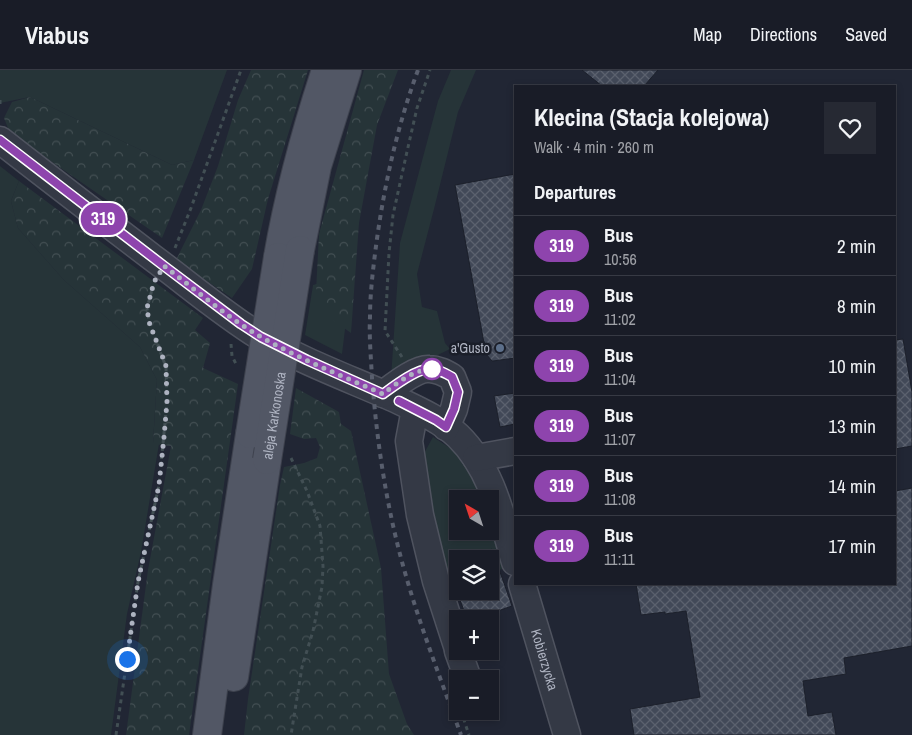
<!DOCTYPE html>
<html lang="en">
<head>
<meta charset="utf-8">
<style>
	body { margin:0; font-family:"Archivo Narrow",sans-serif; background:#262933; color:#f1f3f6; height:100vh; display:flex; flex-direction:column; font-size:19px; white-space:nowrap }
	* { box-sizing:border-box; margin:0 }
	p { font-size:16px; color:#9fa1a7 }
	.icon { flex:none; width:28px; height:28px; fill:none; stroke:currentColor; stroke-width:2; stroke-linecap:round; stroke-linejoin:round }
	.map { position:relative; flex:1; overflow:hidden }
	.panel { position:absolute; left:514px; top:15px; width:382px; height:500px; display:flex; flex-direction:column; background:#191c27; border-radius:0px; box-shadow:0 2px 8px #0003,0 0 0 1px #373a44 }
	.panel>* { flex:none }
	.badge { padding:0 10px; border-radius:16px; font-size:18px; line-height:32px }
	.needle { width:32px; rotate:321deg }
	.buttons { position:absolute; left:449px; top:420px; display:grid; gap:10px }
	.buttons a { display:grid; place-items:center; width:50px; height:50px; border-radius:0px; background:#191c27; box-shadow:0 2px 8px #0003,0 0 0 1px #373a44; font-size:25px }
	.you { position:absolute; width:25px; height:25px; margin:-12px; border:4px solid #fff; border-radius:50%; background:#1a73e8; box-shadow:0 0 0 8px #1a73e833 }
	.map>.badge { position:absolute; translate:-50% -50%; box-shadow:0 0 0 2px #fff }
	h2 { padding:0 20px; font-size:19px; line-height:45px }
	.round { display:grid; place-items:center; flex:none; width:52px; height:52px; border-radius:0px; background:#262933 }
	.overview { display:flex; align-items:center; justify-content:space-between; height:85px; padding:0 20px }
	h1 { font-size:24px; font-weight:800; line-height:38px }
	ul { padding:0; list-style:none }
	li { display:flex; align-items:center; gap:15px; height:60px; padding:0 20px; border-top:1px solid #373a44 }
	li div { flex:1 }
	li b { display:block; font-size:19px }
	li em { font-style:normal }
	li .badge { min-width:55px; font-weight:700; text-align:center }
	header { display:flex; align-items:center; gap:30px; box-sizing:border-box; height:70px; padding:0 25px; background:#191c27; border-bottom:1px solid #373a44 }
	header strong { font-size:24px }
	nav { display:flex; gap:28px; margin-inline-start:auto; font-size:18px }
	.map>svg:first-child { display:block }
	.green { fill:#263438 }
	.forest { fill:url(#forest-crowns) }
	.building { fill:url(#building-cross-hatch); stroke:#1c202b }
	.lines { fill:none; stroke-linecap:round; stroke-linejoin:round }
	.minor-casing { stroke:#4f535f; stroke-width:29 }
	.major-casing { stroke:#3e424e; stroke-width:30 }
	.path { stroke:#424f54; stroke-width:3; stroke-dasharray:4 4; stroke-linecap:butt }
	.minor { stroke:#343945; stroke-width:26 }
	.major { stroke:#525765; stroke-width:28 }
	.rail { stroke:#585e6d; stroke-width:4; stroke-dasharray:5 5; stroke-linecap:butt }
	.major-bridge-casing { stroke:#3e424e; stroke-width:30; stroke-linecap:butt }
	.major-bridge { stroke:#525765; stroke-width:28 }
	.line-casing { stroke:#fff; stroke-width:11 }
	.line { stroke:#8e44ad; stroke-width:8 }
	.walk { stroke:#aeb3c1; stroke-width:5; stroke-dasharray:0 9 }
	.service-dot { fill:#5c6f8a; stroke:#1a1e29; stroke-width:2 }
	.stop-dot { fill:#fff; stroke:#8e44ad; stroke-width:2.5 }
	.labels { text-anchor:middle; stroke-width:5; stroke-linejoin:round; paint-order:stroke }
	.poi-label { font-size:14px; fill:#aeb3c1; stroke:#1a1e29; text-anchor:end }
	.street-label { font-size:14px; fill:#aeb3c1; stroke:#1a1e29 }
</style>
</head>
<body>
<header>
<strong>Viabus</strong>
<nav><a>Map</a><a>Directions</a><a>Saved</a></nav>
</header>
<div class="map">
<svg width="912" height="665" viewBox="0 0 912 665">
	<defs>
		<pattern id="forest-crowns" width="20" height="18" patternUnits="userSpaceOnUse" patternTransform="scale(1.25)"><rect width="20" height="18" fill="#263438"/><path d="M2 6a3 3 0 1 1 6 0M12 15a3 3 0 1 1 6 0" fill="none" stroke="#434f53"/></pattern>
		<pattern id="building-cross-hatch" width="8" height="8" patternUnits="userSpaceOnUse" patternTransform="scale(1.25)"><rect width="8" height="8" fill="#424958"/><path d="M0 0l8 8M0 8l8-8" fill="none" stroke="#5b616e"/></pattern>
	</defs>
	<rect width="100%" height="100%" fill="#212634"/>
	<path class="green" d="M0 0H227L194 90 172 95 30 27 0 33Z
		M451 0H476L458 42 434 139 417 204 422 237 437 241 445 273 450 279 391 308 400 173 438 31Z
		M0 96 19 111 11 131 18 158 64 210 140 277 157 310 153 373 159 374 141 482 127 544 111 665H0Z
		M352 203 342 284 305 265 313 215Z
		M433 367 453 380 470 403 484 429H458V461H490V447L507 498 490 502V489H458L457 512 445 516 422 387Z"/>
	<path class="forest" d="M251 0H308L268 129 252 199 232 228 176 190 201 140 218 96 238 30Z
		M364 0H398L377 55 359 153 351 263 333 250 316 222 319 164Z
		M30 27 172 95 194 90 162 168 10 63 4 48 12 32Z
		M19 111 203 248 195 260 210 273 203 298 238 314 189 665H126L148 500 171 376 153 374 157 310 140 277 64 210 18 158 11 131Z
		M296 318 339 342 341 354 351 361 381 498 389 604 407 654 414 665H244L248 629 280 415 284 397 304 393 317 388 320 377 316 368 304 369 290 364Z"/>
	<path class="building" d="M582 0H658L644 16H602Z
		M515 104V288L493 291H492L486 284 455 115Z
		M903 269 912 322V376L895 379V270Z
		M515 323V354L500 357 494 326Z
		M912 418V576L844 588 846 604 803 611 808 646 832 642 836 665H634L630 639 700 627 686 541 665 544V542L641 545 636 514H895V421Z
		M492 479 512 536 495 542 497 549H467L460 530 486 521H490V480Z"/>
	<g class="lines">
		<g class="minor-casing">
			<g id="minor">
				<path d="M0 70C51 110 102 149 153 188 188 214 222 243 259 266 301 291 348 308 393 328 414 338 440 349 458 366 492 399 502 448 515 492"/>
				<path d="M383 324C394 316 416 298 429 299 438 299 445 303 452 307L458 322 454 339 446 357"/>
				<path d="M415 339 409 371 420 445 436 511 458 579"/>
				<path d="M476 388 515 381"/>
				<path id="s1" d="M522 514 567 665"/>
				<path d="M458 581 468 609"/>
			</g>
		</g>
		<g class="major-casing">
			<path id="major" d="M300 180 317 96 347 0
				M278 187C289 123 306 61 326 0
				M234 607 267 390
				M207 665 227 515 250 364"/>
		</g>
		<path class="path" d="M0 30V36
			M175 178 191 138 241 0
			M231 274 232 286 237 296
			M402 287 385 261 389 183 393 145 406 86 417 38 430 0
			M291 388 307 421 320 456 323 496 322 517 313 561 302 597 291 665
			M461 641 469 665
			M116 665 138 512 159 415 167 332 166 297 149 252 147 238 153 216"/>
		<use href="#minor" class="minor"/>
		<use href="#major" class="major"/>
		<path class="rail" d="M418 0C397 57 384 116 376 176 373 199 370 224 370 247 369 267 371 288 372 308 376 360 383 413 395 464 411 533 437 599 461 665"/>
		<g class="major-bridge-casing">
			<g id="major-bridge">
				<path d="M250 364 278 187"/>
				<path id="s2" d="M267 390 300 180"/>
			</g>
		</g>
		<use href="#major-bridge" class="major-bridge"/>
	</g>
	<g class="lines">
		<g class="line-casing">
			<path id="line" d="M0 70 164 196 241 254 261 267 307 290 383 324C394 316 416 299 429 299 438 299 445 303 452 307L458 322 454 339 446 357 436 350 399 331"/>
		</g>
		<use href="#line" class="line"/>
		<path class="walk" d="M127 589 138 512 159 415 164 367 167 332 166 296 149 252 147 238 154 212 164 196C196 220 227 247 261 267 300 289 342 306 383 324 398 312 417 297 437 299H432"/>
	</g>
	<circle class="service-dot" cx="500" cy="278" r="5"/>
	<circle class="stop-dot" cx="432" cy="299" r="10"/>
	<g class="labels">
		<g class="poi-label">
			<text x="490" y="283">a'Gusto</text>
		</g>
		<g class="street-label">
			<text dy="5" stroke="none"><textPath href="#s2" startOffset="45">aleja Karkonoska</textPath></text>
			<text dy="5" stroke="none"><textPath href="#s1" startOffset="79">Kobierzycka</textPath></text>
		</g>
	</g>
</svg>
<div class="buttons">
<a><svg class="needle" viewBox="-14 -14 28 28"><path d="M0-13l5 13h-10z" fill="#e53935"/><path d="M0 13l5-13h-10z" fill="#9fa1a7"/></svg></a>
<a><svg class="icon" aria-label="layers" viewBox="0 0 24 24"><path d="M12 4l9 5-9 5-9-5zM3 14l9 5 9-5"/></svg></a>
<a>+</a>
<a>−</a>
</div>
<div class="you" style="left:127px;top:589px"></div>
<b class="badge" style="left:103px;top:149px;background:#8e44ad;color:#fff">319</b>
<section class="panel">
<div class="overview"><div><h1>Klecina (Stacja kolejowa)</h1><p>Walk · 4 min · 260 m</p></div><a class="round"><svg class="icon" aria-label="heart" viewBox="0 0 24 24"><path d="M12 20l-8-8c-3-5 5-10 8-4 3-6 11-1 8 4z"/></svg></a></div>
<h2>Departures</h2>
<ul>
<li><span class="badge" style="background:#8e44ad;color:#fff">319</span><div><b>Bus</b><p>10:56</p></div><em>2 min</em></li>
<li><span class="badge" style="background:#8e44ad;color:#fff">319</span><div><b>Bus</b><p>11:02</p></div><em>8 min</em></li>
<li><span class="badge" style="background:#8e44ad;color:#fff">319</span><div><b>Bus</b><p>11:04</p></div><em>10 min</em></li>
<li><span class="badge" style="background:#8e44ad;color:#fff">319</span><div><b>Bus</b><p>11:07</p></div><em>13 min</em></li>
<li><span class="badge" style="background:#8e44ad;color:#fff">319</span><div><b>Bus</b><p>11:08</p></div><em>14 min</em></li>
<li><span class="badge" style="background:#8e44ad;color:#fff">319</span><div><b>Bus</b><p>11:11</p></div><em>17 min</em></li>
</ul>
</section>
</div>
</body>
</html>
